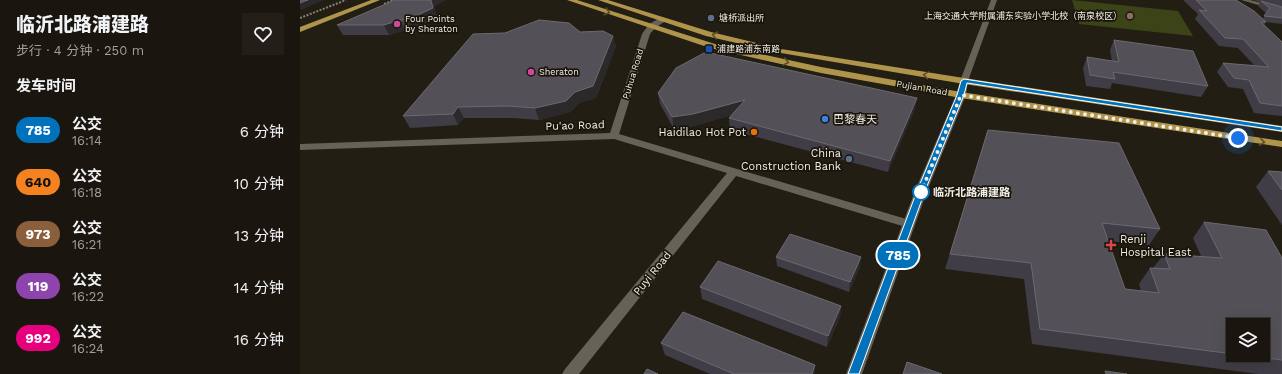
<!DOCTYPE html>
<html lang="zh">
<head>
<meta charset="utf-8">
<style>
	body { margin:0; font-family:"Work Sans","Noto Sans SC",sans-serif; background:#231f18; color:#f1f3f6; height:100vh; display:flex; flex-direction:column; font-size:15px; white-space:nowrap }
	* { box-sizing:border-box; margin:0 }
	p { font-size:13px; color:#9f9f9e }
	.icon { flex:none; width:22px; height:22px; fill:none; stroke:currentColor; stroke-width:2; stroke-linecap:round; stroke-linejoin:round }
	.map { position:relative; flex:1; overflow:hidden }
	.sheet { display:flex; flex-direction:column; background:#1a160f; width:300px }
	.sheet>* { flex:none }
	.badge { padding:0 8px; border-radius:13px; font-size:14px; line-height:26px }
	.buttons { position:absolute; left:926px; top:318px; display:grid; gap:8px }
	.buttons a { display:grid; place-items:center; width:44px; height:44px; border-radius:0px; background:#1a160f; box-shadow:0 4px 16px #0002,0 0 0 1px #38352f; font-size:20px }
	.you { position:absolute; width:20px; height:20px; margin:-10px; border:3px solid #fff; border-radius:50%; background:#1a73e8; box-shadow:0 0 0 6px #1a73e833 }
	.map>.badge { position:absolute; translate:-50% -50%; box-shadow:0 0 0 2px #fff }
	h2 { padding:0 16px; font-size:15px; line-height:36px }
	.round { display:grid; place-items:center; flex:none; width:42px; height:42px; border-radius:0px; background:#231f18 }
	.head { display:flex; align-items:center; justify-content:space-between; height:68px; padding:0 16px }
	h1 { font-size:19px; font-weight:800; line-height:30px }
	ul { padding:0; list-style:none }
	li { display:flex; align-items:center; gap:12px; height:52px; padding:0 16px }
	li div { flex:1 }
	li b { display:block; font-size:15px }
	li em { font-style:normal }
	li .badge { min-width:44px; font-weight:700; text-align:center }
	main { display:flex; flex:1; min-height:0 }
	.map>svg:first-child { display:block }
	.green { fill:#3c4417 }
	.lines { fill:none; stroke-linecap:round; stroke-linejoin:round }
	.path { stroke:#858179; stroke-width:2; stroke-dasharray:2 1.5; stroke-linecap:butt }
	.service { fill:#666256; fill-rule:evenodd }
	.minor { fill:#666256; fill-rule:evenodd }
	.tertiary { fill:#666256; fill-rule:evenodd }
	.primary { fill:#af944b; fill-rule:evenodd }
	.wall { fill:#403d47; fill-rule:evenodd }
	.shaded-wall { fill:#2c292b }
	.building { fill:#535058; stroke:#6c696f }
	.oneway { stroke:#5c4e28 }
	.line { fill:#0072bc; stroke:#fff }
	.walk { stroke:#f2efe8; stroke-width:4; stroke-dasharray:0 7.2 }
	.education-dot { fill:#8d6e63; stroke:#19150b; stroke-width:1.5 }
	.service-dot { fill:#5c6f8a; stroke:#19150b; stroke-width:1.5 }
	.hotel-dot { fill:#d1479c; stroke:#19150b; stroke-width:1.5 }
	.transit-dot { fill:#1a4fb4; stroke:#19150b; stroke-width:1.5 }
	.shop-dot { fill:#3f7fe0; stroke:#19150b; stroke-width:1.5 }
	.food-dot { fill:#e8710a; stroke:#19150b; stroke-width:1.5 }
	.stop-dot { fill:#fff; stroke:#0072bc; stroke-width:2 }
	.health-dot { fill:#e0444e; stroke:#19150b; stroke-width:1.5 }
	.labels { text-anchor:middle; stroke-width:3.5; stroke-linejoin:round; paint-order:stroke }
	.far-poi-label { font-size:9px; fill:#f2efe8; stroke:#19150b; text-anchor:start }
	.far-street-label { font-size:9px; fill:#f2efe8; stroke:#19150b }
	.poi-label { font-size:11px; fill:#f2efe8; stroke:#19150b; text-anchor:start }
	.street-label { font-size:11px; fill:#f2efe8; stroke:#19150b }
	.stop-label { font-size:11px; font-weight:bold; fill:#f2efe8; stroke:#19150b; text-anchor:start }
</style>
</head>
<body>
<main>
<section class="sheet">
<div class="head"><div><h1>临沂北路浦建路</h1><p>步行 · 4 分钟 · 250 m</p></div><a class="round"><svg class="icon" aria-label="heart" viewBox="0 0 24 24"><path d="M12 20l-8-8c-3-5 5-10 8-4 3-6 11-1 8 4z"/></svg></a></div>
<h2>发车时间</h2>
<ul>
<li><span class="badge" style="background:#0072bc;color:#fff">785</span><div><b>公交</b><p>16:14</p></div><em>6 分钟</em></li>
<li><span class="badge" style="background:#f58220;color:#111">640</span><div><b>公交</b><p>16:18</p></div><em>10 分钟</em></li>
<li><span class="badge" style="background:#8b5e3c;color:#fff">973</span><div><b>公交</b><p>16:21</p></div><em>13 分钟</em></li>
<li><span class="badge" style="background:#8e44ad;color:#fff">119</span><div><b>公交</b><p>16:22</p></div><em>14 分钟</em></li>
<li><span class="badge" style="background:#e6007e;color:#fff">992</span><div><b>公交</b><p>16:24</p></div><em>16 分钟</em></li>
</ul>
</section>
<div class="map">
<svg width="982" height="374" viewBox="0 0 982 374">
	<rect width="100%" height="100%" fill="#221e14"/>
	<path class="green" d="M772 0 878 11 893 36 779 24Z"/>
	<g class="lines">
		<path class="path" d="M84 4 94 0
			M0 18 46 0"/>
		<path class="service" d="M941 0H950L982 8V12Z"/>
		<path class="minor" d="M360 18H363L367 20 355 28 350 34 319 134 613 221 615 224 613 227 609 228 436 176 279 374H262L265 369 427 173 314 139 0 150V144L310 133 342 34 349 24Z"/>
		<path class="tertiary" d="M691 0H697L668 81 666 95 627 191 562 374H546L615 191 656 95 660 81Z"/>
		<path class="primary" d="M71 0H80L0 32V27Z
			M267 0H277L415 44 521 67 661 92 982 141V147L661 98 521 73 410 48Z
			M298 0H308L411 32 481 49 664 78 982 126V132L664 84 481 53 406 36Z"/>
	</g>
	<path class="wall" d="M883 0H936L963 19 966 13 958 6 960 2 953 0H982V24L966 22 964 25 982 42V116L954 113 943 89 928 87 917 72 923 63 954 65 938 48 919 46 895 19 898 14Z
		M134 7 137 17 112 30H105L89 35H43L37 25Z
		M280 32 316 46 296 98 279 103 270 112 239 120 213 118H164L158 125 110 128 103 116Z
		M814 40 908 86 901 97 812 83 810 89 786 86 783 68 787 57 812 61 810 50Z
		M358 93 615 109 588 172 430 130 429 118 432 115 394 126 374 129 360 104Z
		M688 130 860 229 849 245 808 241 825 289 841 291 839 284 850 268H853L864 254 901 256 893 238 904 222 982 258V374H958L732 344 724 279 645 269ZM933 325 963 355H933Z
		M968 171 982 172V225L956 187Z
		M476 257 560 267 549 292 477 266Z
		M400 287 541 306 540 317 527 347 402 299Z
		M361 343 515 374H410L365 355Z"/>
	<path class="shaded-wall" d="M8 0H24L1 10 0 8V3Z
		M131 0H146L134 7 137 17 112 30 107 20Z
		M100 20 105 30 89 35 84 25Z
		M313 36 316 46 296 98 279 103 270 112 239 120 235 108Z
		M617 98 615 109 588 172 590 161Z
		M445 100 446 111 394 126 374 129 372 117Z
		M158 107 164 118 158 125 153 114Z
		M561 257 560 267 549 292 550 282Z
		M541 306 540 317 527 347 528 336Z
		M515 365V374H512Z"/>
	<path class="building" d="M0 0H8L0 3Z
		M95 0H131L133 8 107 20H100L84 25H37Z
		M896 0H936L954 11 966 22H961L982 42V106L960 103 949 80 934 78 923 63 969 67 943 39 925 38 899 10 907 11Z
		M961 1 982 7V18L964 16 970 8Z
		M239 20 269 23 280 32 303 31 313 36 293 86 275 92 266 101 235 108 208 106 158 107 153 114 103 116 173 34 205 33Z
		M814 40 893 51 908 86 813 72 815 79 790 75 787 57 819 62Z
		M406 52 617 98 590 161 429 118 445 100 393 114 372 117 358 93 376 68Z
		M688 130 819 143 860 229 802 223 825 289 859 293 850 268 870 269 864 254 922 258 904 222 966 230 982 258V360L942 355H963V325H933V354L740 329 731 263 650 254Z
		M968 171 982 172V190Z
		M490 234 561 257 550 282 476 257Z
		M418 261 541 306 528 336 400 287Z
		M383 312 515 365 512 374H434L361 343Z
		M607 362 642 374H603Z
		M347 369 358 374H344Z
		M805 371 827 374H806Z"/>
	<defs><path id="oneway-chevron" d="M-2-3.5L2.5 0L-2 3.5" fill="none" stroke-width="1.6" stroke-linecap="round" stroke-linejoin="round"/></defs>
	<g class="oneway">
		<use href="#oneway-chevron" transform="translate(307 12) rotate(18)"/>
		<use href="#oneway-chevron" transform="translate(415 35) rotate(-166)"/>
		<use href="#oneway-chevron" transform="translate(486 62) rotate(12)"/>
		<use href="#oneway-chevron" transform="translate(626 75) rotate(-171)"/>
		<use href="#oneway-chevron" transform="translate(962 142) rotate(9)"/>
	</g>
	<path class="line" d="M664 79 982 127V131L667 83 664 95 625 191 559 374H548L617 191 657 95 661 81Z"/>
	<g class="lines">
		<path class="walk" d="M621 192 661 95 938 138"/>
	</g>
	<circle class="education-dot" cx="830" cy="16" r="4"/>
	<g class="service-dot">
		<circle cx="411" cy="18" r="4"/>
		<circle cx="549" cy="159" r="4"/>
	</g>
	<g class="hotel-dot">
		<circle cx="97" cy="24" r="4"/>
		<circle cx="231" cy="72" r="4"/>
	</g>
	<rect class="transit-dot" x="405" y="45" width="8" height="8" rx="2"/>
	<circle class="shop-dot" cx="525" cy="119" r="4"/>
	<circle class="food-dot" cx="454" cy="132" r="4"/>
	<circle class="stop-dot" cx="621" cy="192" r="8"/>
	<path class="health-dot" d="M809 239h4v4h4v4h-4v4h-4v-4h-4v-4h4z"/>
	<g class="labels">
		<g class="far-poi-label">
			<text x="822" y="19" text-anchor="end">上海交通大学附属浦东实验小学北校（南泉校区）</text>
			<text x="419" y="21">塘桥派出所</text>
			<text x="105" y="22">Four Points<tspan x="105" dy="10">by Sheraton</tspan></text>
			<text x="417" y="52">浦建路浦东南路</text>
			<text x="239" y="75">Sheraton</text>
		</g>
		<g class="far-street-label">
			<text transform="translate(333 74) rotate(-73)" y="3">Puhua Road</text>
			<text transform="translate(622 88) rotate(10)" y="3">Pujian Road</text>
		</g>
		<g class="poi-label">
			<text x="533" y="123">巴黎春天</text>
			<text x="446" y="136" text-anchor="end">Haidilao Hot Pot</text>
			<text x="541" y="157" text-anchor="end">China<tspan x="541" dy="13">Construction Bank</tspan></text>
			<text x="820" y="243">Renji<tspan x="820" dy="13">Hospital East</tspan></text>
		</g>
		<g class="street-label">
			<text transform="translate(275 125) rotate(-2)" y="4">Pu'ao Road</text>
			<text transform="translate(352 273) rotate(-51)" y="4">Puyi Road</text>
		</g>
		<g class="stop-label">
			<text x="633" y="196">临沂北路浦建路</text>
		</g>
	</g>
</svg>
<div class="buttons">
<a><svg class="icon" aria-label="layers" viewBox="0 0 24 24"><path d="M12 4l9 5-9 5-9-5zM3 14l9 5 9-5"/></svg></a>
</div>
<div class="you" style="left:938px;top:138px"></div>
<b class="badge" style="left:598px;top:255px;background:#0072bc;color:#fff">785</b>
</div>
</main>
</body>
</html>
